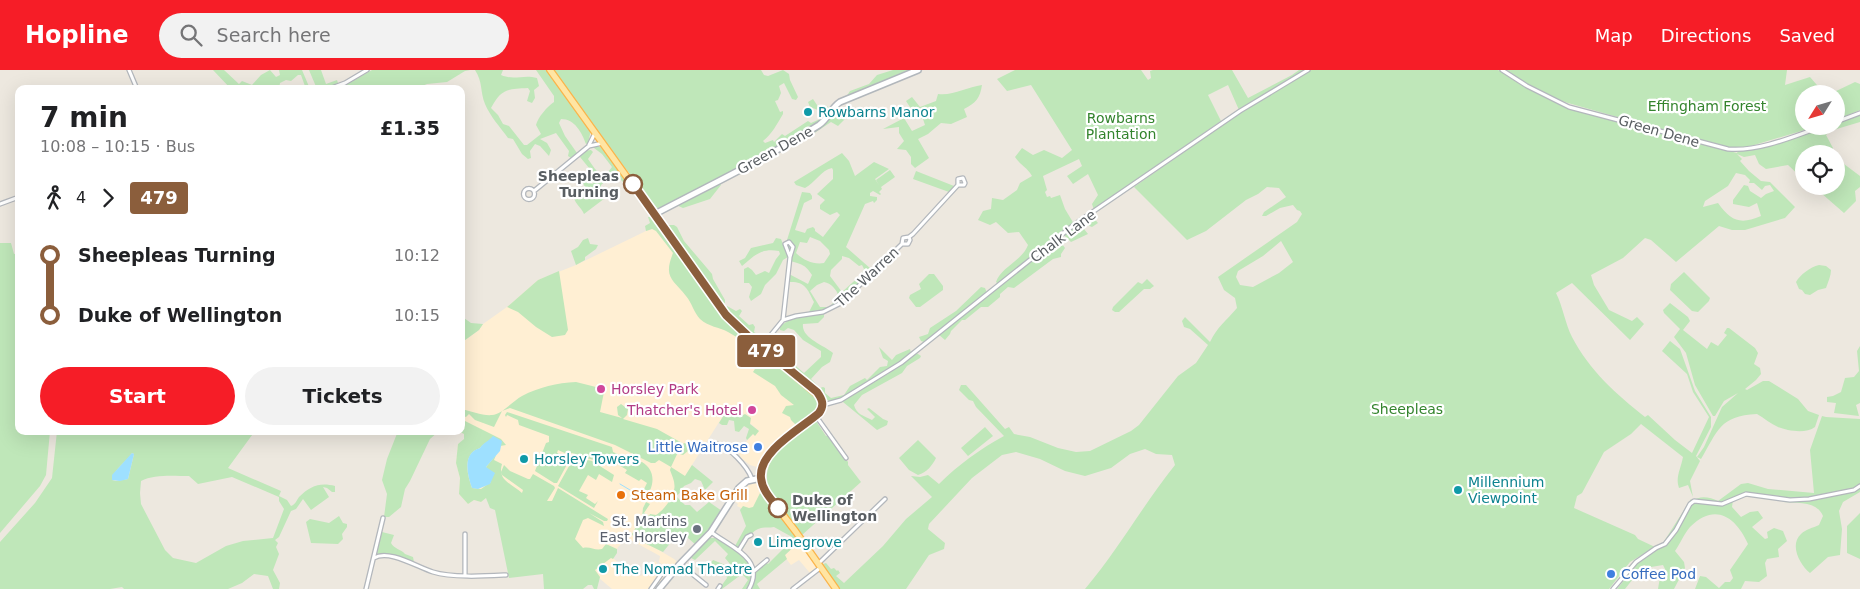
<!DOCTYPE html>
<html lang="en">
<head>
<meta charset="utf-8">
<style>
	body { margin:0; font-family:"DejaVu Sans",sans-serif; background:#f2f2f2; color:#202124; height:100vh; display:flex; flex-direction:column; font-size:19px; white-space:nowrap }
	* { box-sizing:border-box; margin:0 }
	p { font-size:16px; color:#757577 }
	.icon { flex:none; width:28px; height:28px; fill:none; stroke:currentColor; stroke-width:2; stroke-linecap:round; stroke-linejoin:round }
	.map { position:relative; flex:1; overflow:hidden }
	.side { position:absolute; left:15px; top:15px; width:450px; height:350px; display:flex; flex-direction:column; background:#fff; border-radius:10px; box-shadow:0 5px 20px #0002 }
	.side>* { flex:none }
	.badge { padding:0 10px; border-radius:4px; font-size:18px; line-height:32px }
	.needle { width:32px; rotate:233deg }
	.fabs { position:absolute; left:1795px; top:15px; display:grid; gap:10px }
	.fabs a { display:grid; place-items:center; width:50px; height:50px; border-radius:50%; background:#fff; box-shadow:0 5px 20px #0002; font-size:25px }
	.map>.badge { position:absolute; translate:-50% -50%; box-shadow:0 0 0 2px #fff }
	.legs { display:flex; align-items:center; gap:8px; height:55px; padding:0 25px; font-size:16px }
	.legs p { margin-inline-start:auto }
	.overview { display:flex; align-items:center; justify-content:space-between; height:85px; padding:0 25px }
	h1 { font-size:28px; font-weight:700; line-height:38px }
	.button { display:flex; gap:10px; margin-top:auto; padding:10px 25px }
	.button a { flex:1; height:58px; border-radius:30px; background:#f61d27; color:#fff; font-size:20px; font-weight:700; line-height:58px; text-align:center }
	.button a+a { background:#f2f2f2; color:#202124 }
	ul { padding:0 25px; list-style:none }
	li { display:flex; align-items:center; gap:18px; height:60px; font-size:19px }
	li i { display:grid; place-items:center; width:8px; height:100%; margin:0 6px; background:currentColor }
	li i::after { content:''; width:12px; height:12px; margin:-6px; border:4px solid; border-radius:50%; background:#fff }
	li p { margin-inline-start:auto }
	li:first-child i { background:linear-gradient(#0000 50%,currentColor 0) }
	li:last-child i { background:linear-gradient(currentColor 50%,#0000 0) }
	header { display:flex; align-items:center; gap:30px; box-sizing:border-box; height:70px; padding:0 25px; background:#f61d27; color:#fff }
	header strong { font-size:24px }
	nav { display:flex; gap:28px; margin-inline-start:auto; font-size:18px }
	.search { width:350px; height:45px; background:#f2f2f2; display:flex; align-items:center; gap:12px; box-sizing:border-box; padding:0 18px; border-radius:28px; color:#757577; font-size:19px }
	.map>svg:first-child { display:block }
	.commercial { fill:#ffefd3; fill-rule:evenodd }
	.green { fill:#bfe7b9; fill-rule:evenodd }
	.water { fill:#9ee0ff }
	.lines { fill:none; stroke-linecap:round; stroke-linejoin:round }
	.stream { stroke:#9ee0ff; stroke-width:1 }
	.street-casing { stroke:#b3b7bc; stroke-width:5.5 }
	.secondary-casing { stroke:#b2b7bc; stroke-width:8 }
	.primary-casing { stroke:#fbb44a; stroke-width:8 }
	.street { stroke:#fff; stroke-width:3 }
	.secondary { stroke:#fff; stroke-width:5 }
	.primary { stroke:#ffe5a3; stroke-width:5.5 }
	.line-1-casing { stroke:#fff; stroke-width:11 }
	.line-1 { stroke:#8b5e3c; stroke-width:8 }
	.culture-dot { fill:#0f9aa8; stroke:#fff; stroke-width:2 }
	.stop-1-dot { fill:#fff; stroke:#8b5e3c; stroke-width:2.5 }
	.hotel-dot { fill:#d1479c; stroke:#fff; stroke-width:2 }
	.shop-dot { fill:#3f7fe0; stroke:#fff; stroke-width:2 }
	.food-dot { fill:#e8710a; stroke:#fff; stroke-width:2 }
	.worship-dot { fill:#6b7280; stroke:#fff; stroke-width:2 }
	.labels { text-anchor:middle; stroke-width:4.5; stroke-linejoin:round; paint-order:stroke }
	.park-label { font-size:14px; fill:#34842e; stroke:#fff }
	.culture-label { font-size:14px; fill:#0d838f; stroke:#fff; text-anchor:start }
	.street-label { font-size:14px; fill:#595e62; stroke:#fff }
	.stop-label { font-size:14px; font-weight:bold; fill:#595e62; stroke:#fff; text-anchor:end }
	.hotel-label { font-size:14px; fill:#b23c85; stroke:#fff; text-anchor:start }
	.shop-label { font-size:14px; fill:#366cbe; stroke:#fff; text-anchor:end }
	.food-label { font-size:14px; fill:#c56008; stroke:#fff; text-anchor:start }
	.worship-label { font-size:14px; fill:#5b616d; stroke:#fff; text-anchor:end }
</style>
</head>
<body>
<header>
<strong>Hopline</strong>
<div class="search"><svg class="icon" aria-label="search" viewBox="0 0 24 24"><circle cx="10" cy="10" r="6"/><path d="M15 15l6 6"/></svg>Search here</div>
<nav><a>Map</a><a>Directions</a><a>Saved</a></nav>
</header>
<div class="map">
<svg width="1860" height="519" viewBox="0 0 1860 519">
	<rect width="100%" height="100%" fill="#ede8df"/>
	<path class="commercial" d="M659 157 724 247 744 267 789 303 814 351 777 380 771 389 767 400 750 395 741 388 738 381 753 364 759 361 744 348 728 338 685 406 676 426 647 473 674 489 682 496 662 519H612L599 508 594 500 486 428 481 432 474 430 468 434 459 424 460 408 456 393 458 374 464 370V364L458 361H461V273L479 260 483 254 507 237 538 210 576 195 646 161ZM627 468 660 486 659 492 667 498 663 500 655 491 641 506 624 494 622 496 613 488 618 477Z
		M766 410 773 428 755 445 737 436 738 434 733 430 743 416 753 412Z
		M800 471 819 497 810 503 799 490 791 495 784 486Z"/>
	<path class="green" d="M213 0H224L239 14 242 11 252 15 261 5 270 0 276 7 280 5 279 0H302L310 19H306L301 5H298L291 11 286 10 280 13 279 19H271L269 16 261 19H231Z
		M309 0H321L326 14 337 10 338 13 326 19H317Z
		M372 0H470L465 1 447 12 427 14 415 19H333L343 15H346Z
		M475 0H503L501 5C515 11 523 4 537 8L539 16 534 20 535 28 532 33 527 31 530 21 528 18C507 19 501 19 491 38L498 45 503 54 509 56 524 75H527L541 64 536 55C538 47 547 37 554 32V26L536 0H549L591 60 588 73 586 74C582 63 575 49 561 49L559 53 565 66 577 83 571 88 568 86 569 81 556 63 540 69 547 73 551 80 549 86 540 76 535 74 530 81 531 88 528 89 522 84 513 69 508 68C500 57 490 46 485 34 480 22 483 12 475 0Z
		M553 0H761L764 5 768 6 783 0 789 4 790 10 798 27 796 30 792 29 784 13 779 16 781 23 778 30 775 31 780 42 783 41V44C777 54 772 64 763 71L765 73 773 70 774 72 782 64 785 66 808 51 811 53 820 49 821 45 818 40 810 37 808 32 813 29 819 38 825 35 830 38 820 53 762 86 661 138H657L614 84Z
		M893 0H913L847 28 846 27 850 21 869 14 877 5Z
		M1015 0H1141L1148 10 1151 8 1150 1 1153 0H1232L1248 28 1292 5 1299 0H1305L1239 40 1228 15 1208 25 1221 51 1094 140 1092 134 1098 125 1088 104 1073 114 1067 106 1082 96 1079 89 1043 106 1047 120 1045 122 1047 127 1050 126 1051 128 1060 125 1065 139 1074 154 999 215 996 212C1001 197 1022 191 1028 175L1019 162 1008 163 996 152 990 155 978 150 983 141 991 139 992 128 1003 130 1017 120 1020 113 1032 106C1027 97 1020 95 1015 87L1022 78 1033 85 1044 80 1062 88 1072 80 1031 15 1007 21 997 9Z
		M1310 0H1498L1526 18 1570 39 1737 83 1738 81 1773 74 1829 56H1836V54L1860 45V52L1830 61 1826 65 1833 78 1831 84H1804V110L1788 95 1766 99 1759 94 1755 85 1744 87 1737 84 1742 89 1740 91 1749 101 1761 111 1770 112 1795 137 1785 148 1745 160H1732L1719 156 1676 192 1651 170 1645 168 1623 188 1591 205 1594 215 1609 240 1632 251 1637 247 1644 254 1630 270 1572 213 1556 223C1563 237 1565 253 1572 267 1589 300 1617 325 1645 347L1648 345 1675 370 1692 383 1709 347 1693 322 1687 304 1662 281 1670 271 1680 279 1695 321 1711 347V357L1696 386 1700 391 1690 411 1693 427 1688 415 1679 418C1675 408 1681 398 1683 387L1641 354 1631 364 1604 382 1582 423 1577 426 1574 438 1635 465 1638 469 1655 477 1630 492 1609 519H1085C1118 480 1143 435 1175 395L1172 385 1156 384 1145 379 1130 384 1111 398 1085 406 1065 401 1040 389 1016 382 1002 385 972 408 929 454 928 459 945 473 944 479 929 485 906 519H838L823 496V494L826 493 831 499 834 498 837 501 838 500 840 503 836 506 844 513 883 476 906 449 932 427 911 406 920 407 928 405 939 414C958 395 980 379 1004 366L976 337 973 331 969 330 959 320 961 315H966L1005 359 1009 357 1014 364 1030 367 1058 378 1076 382 1090 381 1131 361 1139 355 1178 306 1196 293 1208 275 1190 259 1184 257 1182 251 1185 247 1210 272C1217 257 1226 251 1237 238L1235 228 1224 220 1218 207 1297 152 1302 144 1300 141 1297 140 1293 135 1280 138 1266 146H1262L1264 142 1286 127 1279 118 1267 117 1258 124 1246 130 1206 161 1187 170 1134 117 1234 47ZM1736 103 1745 105 1750 110 1749 113H1754L1762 120 1765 116 1770 115 1774 121 1766 124 1761 128 1750 121 1748 116 1744 115 1733 130V134L1749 137 1757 133 1761 146C1740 155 1731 151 1718 133L1703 137 1705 131 1728 116ZM1281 171 1293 192 1279 203 1253 217 1240 215 1236 207 1238 201 1263 186Z
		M1505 0H1787L1785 15 1810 7 1823 22 1832 23 1855 12 1860 14V40L1836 50V24H1804V56H1818L1741 79 1727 78 1568 33 1546 25Z
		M982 15C980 28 976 33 964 39L967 47 951 54 941 53 928 64 918 69 929 88 915 98 911 94V87L906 80 897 79 904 71 899 63V57L883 59 904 48 912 61 925 55 923 49 917 48 906 31 912 27 920 37 936 31 938 24C953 26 967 17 982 15Z
		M840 34V43L842 45 854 39 855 42 846 47V48L838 56 831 52 810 66 813 60Z
		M594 77H602L627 112 624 113 617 106 608 109 601 115V122L596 124 598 127 610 120 613 122 584 144C581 137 576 135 574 128L584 123 586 119 583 113 586 110 592 114 598 109 580 87C582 83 586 80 591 80L593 82 588 89 595 99 604 107 612 97 602 84 594 78Z
		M842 83 849 91 855 106 874 92 889 99 875 109 879 115 876 110 890 100 895 107 881 117 882 119 879 122 881 124 880 125 873 121 870 123V126L877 127V130L874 133 873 131 865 134 846 177 871 199V203C850 223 840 237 811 244L809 242 814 232C807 218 805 211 788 212L789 204 808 214 812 205C805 194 802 195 791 191L787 170 802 122 810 123 812 126V129L804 133 795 160 805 163 807 159 813 157 815 159V161L823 167 840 145 837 142 830 145 820 139V135L825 130 817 124 833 109V100L832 98C821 100 815 113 805 118L796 115 794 112ZM810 167 820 171 829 180 830 184 824 193C814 195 803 190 796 183L800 172 807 173ZM842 186 849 188 859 196 862 195 864 199 862 204 842 222 830 206 831 200 842 189ZM824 212C831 213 837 220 839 227L829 237H820L810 221 817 215Z
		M1836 88 1860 106V117L1855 121 1856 131 1844 143 1813 116H1836Z
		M916 101 954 116 949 122 913 109Z
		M719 112 721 115 710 129 683 138 676 135Z
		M1091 145 1098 153 1092 157 1087 155 1084 159 1088 164 1071 172 1064 165Z
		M648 147H652L724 247 744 267 817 327 819 332 817 343 800 356H797L791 350 790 347 782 343 786 336 794 335 781 325 775 316 753 302 762 288C751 278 741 269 728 262 719 257 709 257 700 249 694 243 692 233 686 226 673 209 663 208 673 183L656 161 652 159 646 161 645 156 650 153Z
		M669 155H674L677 157 684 171 712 204 713 209 725 230V233L721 235 671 164 668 159Z
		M588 168 590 174 598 175 596 179 585 187V190L576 195 571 181 578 177 583 170Z
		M776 168 781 169 788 187 783 190 776 204 765 215 761 224 751 231 749 227 752 217 749 213H744V199L748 197 752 200 756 205 765 201 769 203 776 189 780 184 779 181C761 178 755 185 742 196L739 191 745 188 751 178 773 173Z
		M1059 170 1065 178 1061 184V187L1053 189 1014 218 1008 217 1000 224V227L988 237H981L965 250H962L951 261 950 264 945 270 938 264Z
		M0 173H11L14 184 19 183V361H50L46 405 40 416 0 463Z
		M1819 195 1826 196 1831 200C1831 206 1828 212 1826 218L1818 220 1810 225 1805 224 1802 220 1799 219 1796 212C1800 205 1810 197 1819 195Z
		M559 201 568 260 565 265 552 267 536 257 518 242 507 237 538 210Z
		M1684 202 1710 228 1709 231 1698 242 1692 241 1670 220 1671 214Z
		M929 204H934L943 216V220L920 237H916L909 228 910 225 921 219 919 214Z
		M1147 209 1154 216 1150 219H1144L1119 242H1115L1112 240 1113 237 1138 212 1142 214Z
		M981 217 985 218 987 223 924 272 921 271 919 267 928 264 930 258 956 241Z
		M1670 233 1688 247 1690 251 1683 260 1707 279 1711 272 1718 276 1727 265 1724 263 1727 258H1729L1755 278 1758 283 1754 294 1760 298 1761 304 1756 310 1745 319 1747 320 1763 311H1769L1798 329 1808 341 1819 345 1815 357C1806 364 1788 361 1778 357 1771 354 1764 348 1757 344 1719 346 1718 361 1701 389L1697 387 1704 377 1722 337 1738 323 1724 331 1715 346H1713L1695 315 1686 283 1674 267 1680 259 1664 243 1663 240Z
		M727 236 736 241 740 239 742 241 739 246 749 255 753 254 755 257 754 262 764 268 762 274H760L724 239Z
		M824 244V247L818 253 803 254C801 268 824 275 833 283L830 292 822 297 811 309 820 318 823 317 825 318V323L831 328 844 325 850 316 865 308 867 310 880 297 887 296 888 291 883 288 879 277 892 290 896 285 910 279 911 283C899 293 845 331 832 332 827 332 807 313 802 308 792 300 776 291 770 280L773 277 778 280 786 279 789 281 787 284 791 292 804 303 821 287V281L803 270 794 260 788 258 784 261 780 260V256L791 249Z
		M464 248 471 253 483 254 479 260 461 273V252Z
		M1860 276V333L1856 335 1859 346 1834 343 1836 333 1827 332V327L1833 326 1841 322 1845 308 1854 307 1859 301 1857 281Z
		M915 282 921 286 920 288 907 296 902 303 862 325 854 335C856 344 864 346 872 350L875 347 867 339 869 338 883 349 888 351 887 355 877 360 843 332V330L888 304Z
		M576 312 596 317V319L604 322 600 342 622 348 618 345 617 337 621 334 628 339 627 345 623 349 657 359 682 373 679 379 684 373 688 374 690 377 688 381 683 385 680 384 679 380 671 397 659 390 655 393H651L615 375 510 338 502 341 494 357 475 350 469 344 466 347 461 345V339C471 341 483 346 492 345 502 344 513 331 522 326 539 317 557 313 576 312Z
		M730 335 743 345 745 344 751 348 750 354 759 361 755 366 753 364 747 370 746 368 749 359 744 356 739 362 735 361 734 351 729 350 727 355H722L719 353Z
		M507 342 612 377 613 382 638 393 642 392C657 401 654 417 645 429L640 430 641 428 633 424 635 419 643 421 647 413 641 409 639 411 625 403 627 400 599 383 594 390 575 385 573 383 567 384 558 380 557 383 571 387 557 413H554L535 401 546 373 549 372V366L519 355 518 350 507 345 506 347 505 345Z
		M1822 346 1826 347 1860 349V422L1843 432 1839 441 1842 459 1840 485 1828 487 1810 503C1800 495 1789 475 1801 464 1806 459 1813 458 1819 455L1823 446C1817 431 1797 433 1783 432L1781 426 1745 423 1722 432 1733 430 1732 437 1741 447 1750 442 1758 441 1763 448 1752 457 1765 469 1768 468 1767 462 1774 458 1783 461 1787 471 1778 479 1779 487 1767 489 1765 493 1767 506 1759 512 1745 511 1741 519H1695L1700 506 1706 507 1719 518 1725 512H1730L1733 508 1730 500 1748 474C1736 447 1715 432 1690 457 1684 464 1680 474 1675 481L1684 492 1685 498 1674 519H1658L1660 507 1665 499 1663 495 1651 497 1644 495 1625 519H1617L1637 494 1665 474 1663 473 1691 429 1692 431C1700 425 1710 427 1718 431L1741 414 1748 413 1768 419 1814 423 1810 380Z
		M461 349 501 369 506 375 500 376 501 371C493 371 485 371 480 378 462 384 467 404 472 418L481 419 491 412 486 397 496 385 494 390 502 394C497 410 511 413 522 423L523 420 502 405 501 402 504 395 510 401 528 409H530L533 404 554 416 555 418 547 431H552L558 418 608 449 607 451H604L589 443 603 452 604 456 588 448 583 450 575 469 583 478C590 476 595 481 602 479L606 474 617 479V483L613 489 611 488 595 500 600 507 597 519H594L592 515H588L583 519H544L543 504 509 508 495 440 490 438 486 428 481 432 474 430 468 434 459 424 460 408 456 393 458 374 464 369V364L458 361H461Z
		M814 351H816L826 366H829L848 392V395L861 412 802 465 769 422C758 388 790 368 814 351Z
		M985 357 993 366 968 386 961 378Z
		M57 361H255L228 398 281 421 279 426 287 430 291 436C296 434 296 431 299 427 310 416 320 412 335 416V422H332L327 418 323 417 329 427 311 440 303 429 296 439 291 441 279 467 275 470 278 473 276 477 279 484 273 500 280 513 279 519H273L268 506 254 504 242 513 228 519H124L122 517 110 519H0V472L35 433 52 408ZM132 383 134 384 128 409 116 411 112 410C116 396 125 394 132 383ZM189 406 198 414 232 407 279 427V431L284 439 273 468 243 471 226 476 196 493 173 488 165 480 141 434 140 423 141 411C154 404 174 406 189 406Z
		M398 361H439L430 369 410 411 405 419 401 437 389 447H384L387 424 382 410 387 389Z
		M918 370 936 388C932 396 927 402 918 405L909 400 899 388Z
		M574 387 592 391 614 405 612 412 599 404 596 410 588 405 579 421 588 425 586 428 595 434 598 431 594 438 558 416Z
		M692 395 713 412 705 420 701 411 695 409 691 413 684 416 680 423 676 426 685 435H690L697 442 709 432 722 441 708 463 696 475 680 461 663 482 634 468 632 464 642 447 643 438 646 432 650 434 644 443 649 446 650 444 656 445C663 441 673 428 674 420 676 413 672 406 670 400L671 397 685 406Z
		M760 423 766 427 800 471 785 485 787 489 757 514 760 519H751L754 513 755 502 766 492 768 494 792 470V467L774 457C769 458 766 457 761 458 751 460 747 471 743 479L735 476 746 456 740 440 743 436 749 438 753 437Z
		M1860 443V489L1847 483V456Z
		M339 446 343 453 347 454V457L342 464 343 469 338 474 311 473 306 452 310 449 329 453Z
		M382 462 394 465 391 473C394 479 401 479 405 484L413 487 414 492 411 493 392 486 378 484 376 482Z
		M710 468H715C734 478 762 493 748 519H742L748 510 742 504 722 519H719L727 508 725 501 720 498 711 506 709 503 712 498 709 495 713 490 728 496 730 494 725 488 728 484 715 471 695 490 691 488Z"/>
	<path class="water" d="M493 366 502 371 500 381 486 397 495 403 490 414 478 419 472 418C467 404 462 383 480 378 483 373 489 371 493 366Z
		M132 383 134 384 128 409 120 411 112 410V405Z"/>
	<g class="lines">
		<path class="stream" d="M620 414 630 420"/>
		<g class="street-casing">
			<path id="street" d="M129 0 137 19
				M1502 0 1527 16 1569 37 1728 79C1758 82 1795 66 1823 56
				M329 19 345 13 367 0
				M1836 52 1860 43
				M589 75 595 63
				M523.5 124a5.5 5.5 0 1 1 11 0a5.5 5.5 0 1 1-11 0Z
				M534 121 589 76 603 73
				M0 134 19 127
				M902 174H908L910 170 909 167
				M783 250 790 187 785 174 789 172 793 177 790 187
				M761 277 783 250 796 246 823 242 841 233 902 174 903 168 909 167 913 164 958 115H964L965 113 963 108 958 109V115
				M823 335 841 330 901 293 1075 154 1240 41 1308 0
				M816 346 846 388
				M719 375 715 373 714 374 715 376C728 373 748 398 752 409
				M711 462C730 477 766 488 749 519
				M739 480 747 467 751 465
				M374 488C389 479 417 497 433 502 452 508 486 506 506 505
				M819 493 885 429
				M680 494 706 515
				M754 501 767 490
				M465 505V464
				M366 519 383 448
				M651 519 663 502 666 501 671 504
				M718 519 720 516
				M793 519 820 498
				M1613 519 1636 492 1656 478 1665 474 1676 460 1690 434 1694 431 1722 434 1746 424 1790 430 1809 429 1854 420 1860 416"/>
		</g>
		<g class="secondary-casing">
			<path id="secondary" d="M655 144C710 115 767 88 819 55 828 49 831 38 840 32L918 0
				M659 519 679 495 711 462 739 418 747 411 761 408"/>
		</g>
		<g class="primary-casing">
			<path id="primary" d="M550 0 726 245 747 265 820 327 823 335 819 343 775 378 762 397 761 408 762 415 770 428 796 462 836 519"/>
		</g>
		<use href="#street" class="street"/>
		<use href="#secondary" class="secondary"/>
		<use href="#primary" class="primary"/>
	</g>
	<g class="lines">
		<g class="line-1-casing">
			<path id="line-1" d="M633 114 726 245 747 265 817 322C822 329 825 335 819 343 802 358 758 381 761 408 762 420 771 429 778 438"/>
		</g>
		<use href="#line-1" class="line-1"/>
	</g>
	<g class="culture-dot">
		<circle cx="808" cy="42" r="5"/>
		<circle cx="524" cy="389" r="5"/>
		<circle cx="1458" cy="420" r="5"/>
		<circle cx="758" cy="472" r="5"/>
		<circle cx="603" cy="499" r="5"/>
	</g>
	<g class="stop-1-dot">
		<circle cx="633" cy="114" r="9"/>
		<circle cx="778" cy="438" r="9"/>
	</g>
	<g class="hotel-dot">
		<circle cx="601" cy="319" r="5"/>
		<circle cx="752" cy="340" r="5"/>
	</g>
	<g class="shop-dot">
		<circle cx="758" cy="377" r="5"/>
		<circle cx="1611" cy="504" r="5"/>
	</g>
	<circle class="food-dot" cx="621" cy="425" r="5"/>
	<circle class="worship-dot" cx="697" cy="459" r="5"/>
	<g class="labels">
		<g class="park-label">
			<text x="1707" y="41">Effingham Forest</text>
			<text x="1121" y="53">Rowbarns<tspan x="1121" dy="16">Plantation</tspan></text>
			<text x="1407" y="344">Sheepleas</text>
		</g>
		<g class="culture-label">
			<text x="818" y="47">Rowbarns Manor</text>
			<text x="534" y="394">Horsley Towers</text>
			<text x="1468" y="417">Millennium<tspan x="1468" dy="16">Viewpoint</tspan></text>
			<text x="768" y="477">Limegrove</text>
			<text x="613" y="504">The Nomad Theatre</text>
		</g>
		<g class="street-label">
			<text transform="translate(1659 61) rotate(16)" y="5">Green Dene</text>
			<text transform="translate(775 80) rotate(-29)" y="5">Green Dene</text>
			<text transform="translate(1063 166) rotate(-37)" y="5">Chalk Lane</text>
			<text transform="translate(867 207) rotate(-43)" y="5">The Warren</text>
		</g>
		<g class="stop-label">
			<text x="619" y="111">Sheepleas<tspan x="619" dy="16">Turning</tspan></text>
			<text x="792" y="435" text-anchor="start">Duke of<tspan x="792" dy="16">Wellington</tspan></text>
		</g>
		<g class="hotel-label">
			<text x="611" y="324">Horsley Park</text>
			<text x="742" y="345" text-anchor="end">Thatcher's Hotel</text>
		</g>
		<g class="shop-label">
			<text x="748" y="382">Little Waitrose</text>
			<text x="1621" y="509" text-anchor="start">Coffee Pod</text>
		</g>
		<g class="food-label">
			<text x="631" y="430">Steam Bake Grill</text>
		</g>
		<g class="worship-label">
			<text x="687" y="456">St. Martins<tspan x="687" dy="16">East Horsley</tspan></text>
		</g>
	</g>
</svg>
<div class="fabs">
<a><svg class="needle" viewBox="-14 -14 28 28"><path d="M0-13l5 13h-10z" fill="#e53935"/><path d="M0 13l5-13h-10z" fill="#757577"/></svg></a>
<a><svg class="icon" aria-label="locate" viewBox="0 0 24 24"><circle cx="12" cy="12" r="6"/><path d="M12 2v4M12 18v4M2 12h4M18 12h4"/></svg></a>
</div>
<b class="badge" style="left:766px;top:281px;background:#8b5e3c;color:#fff">479</b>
<section class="side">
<div class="overview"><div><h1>7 min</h1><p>10:08 – 10:15 · Bus</p></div><b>£1.35</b></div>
<div class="legs"><svg class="icon" aria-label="walk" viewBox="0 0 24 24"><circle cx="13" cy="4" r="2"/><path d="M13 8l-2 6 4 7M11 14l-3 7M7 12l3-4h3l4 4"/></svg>4<svg class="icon" aria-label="forward" viewBox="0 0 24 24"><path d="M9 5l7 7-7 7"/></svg><b class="badge" style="background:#8b5e3c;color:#fff">479</b></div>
<ul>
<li><i style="color:#8b5e3c"></i><b>Sheepleas Turning</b><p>10:12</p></li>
<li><i style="color:#8b5e3c"></i><b>Duke of Wellington</b><p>10:15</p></li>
</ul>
<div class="button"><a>Start</a><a>Tickets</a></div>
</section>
</div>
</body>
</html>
